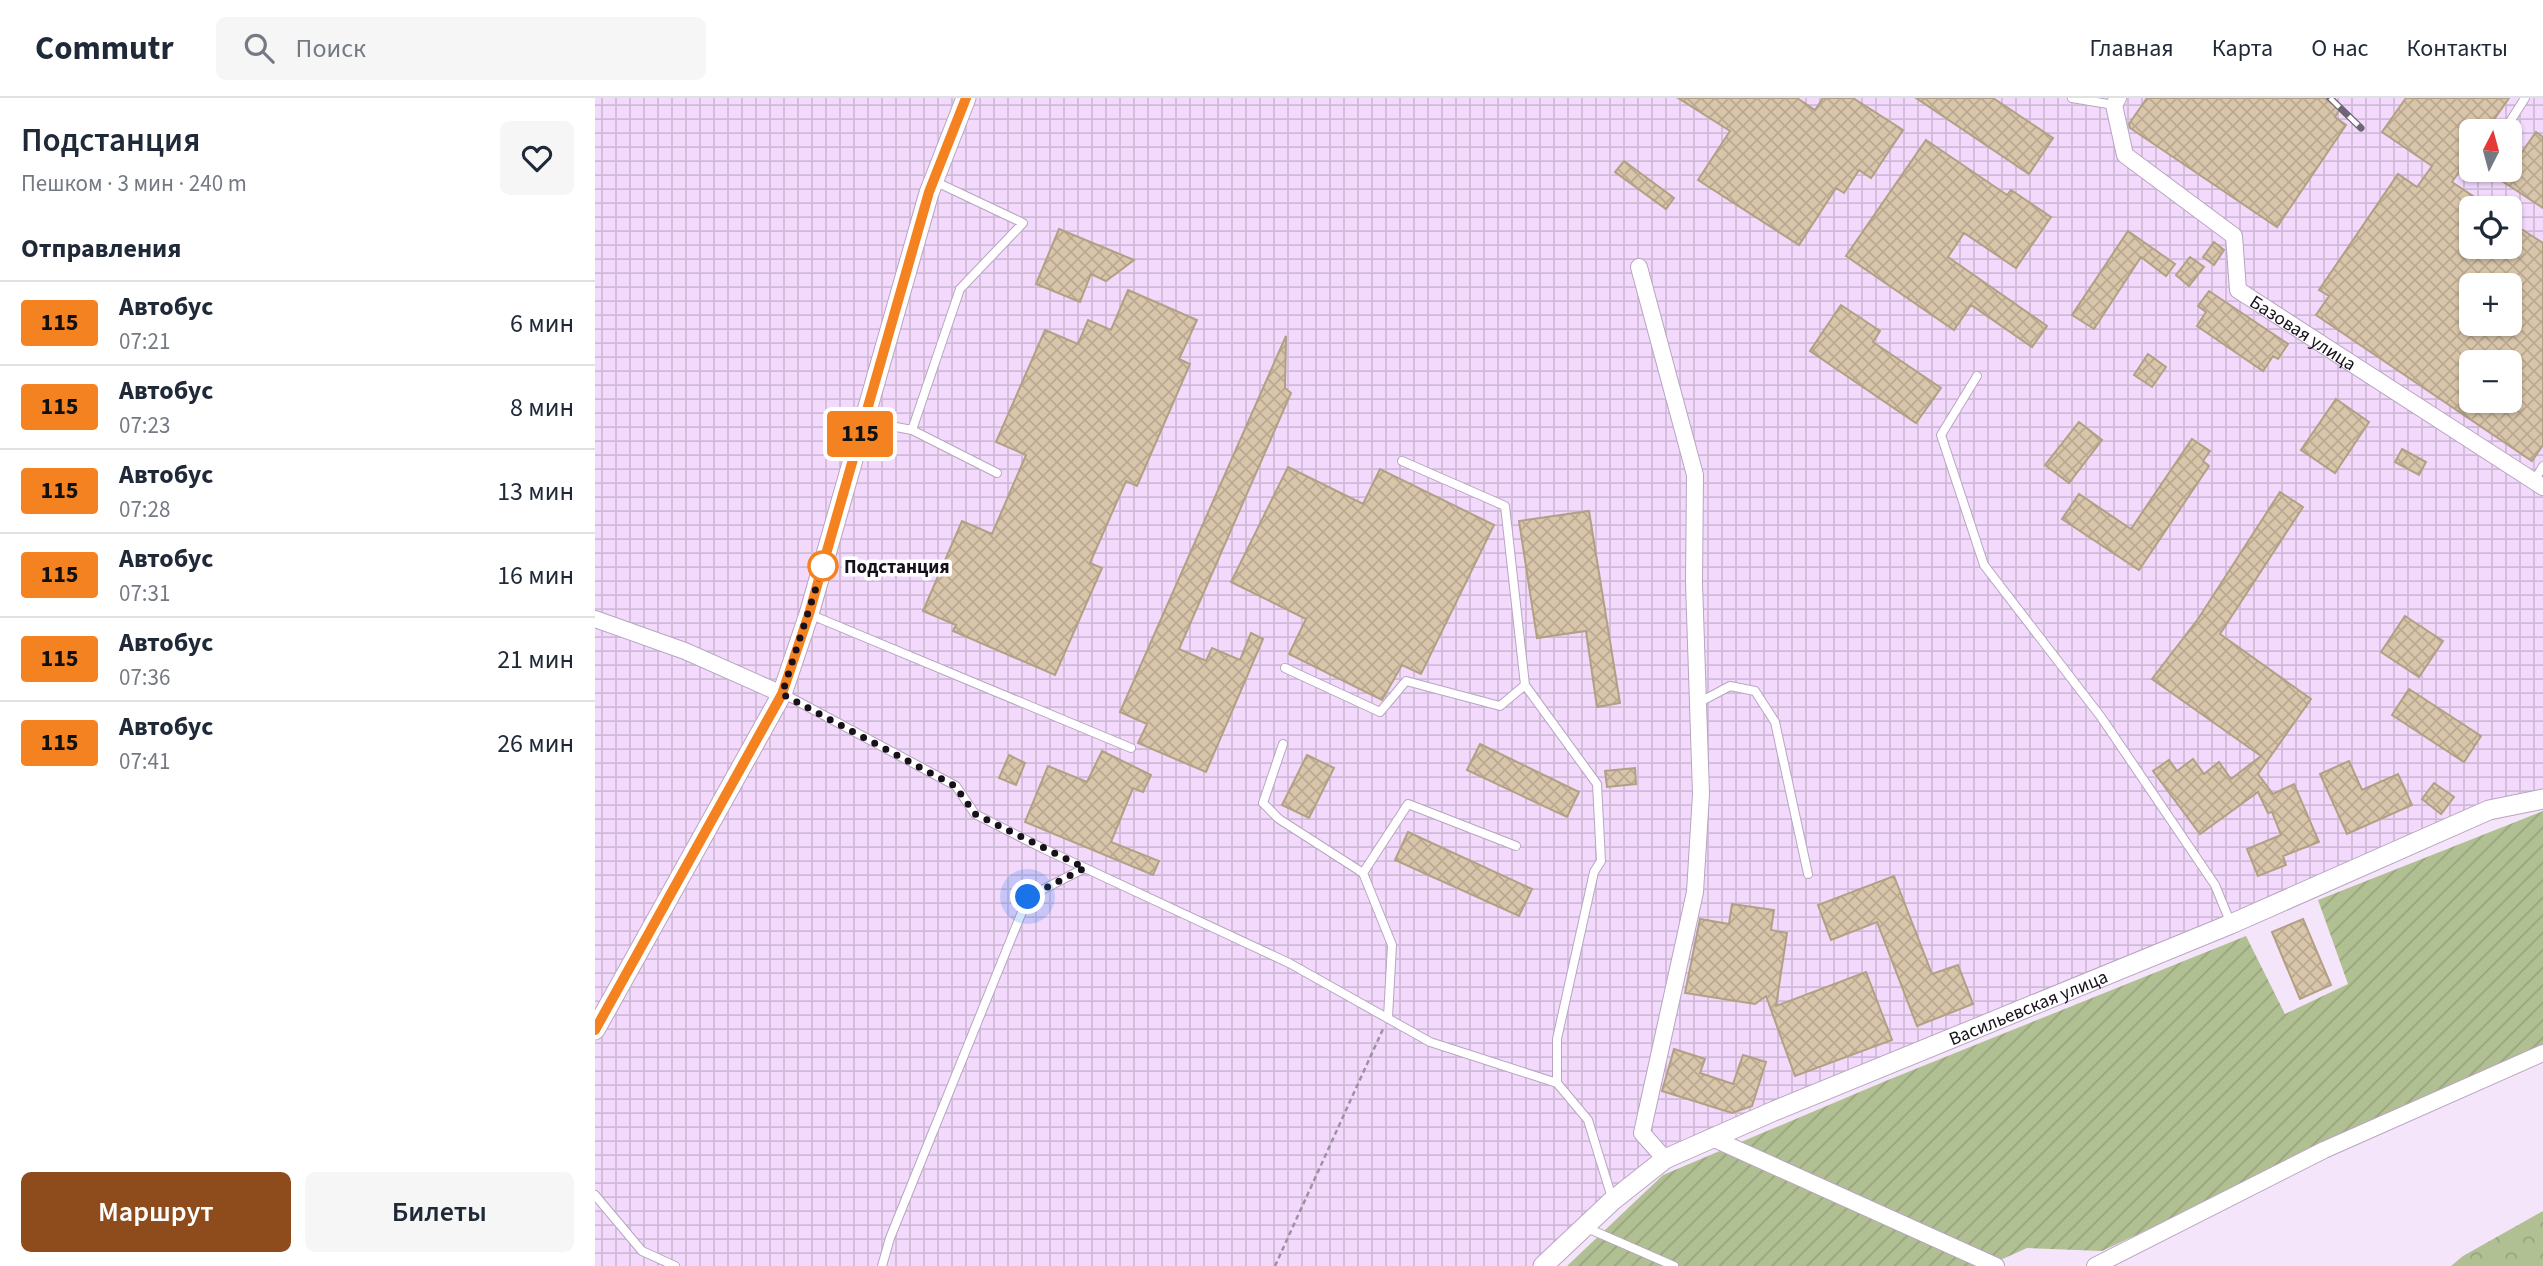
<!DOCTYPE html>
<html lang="ru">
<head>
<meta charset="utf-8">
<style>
	body { margin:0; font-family:"Source Sans 3",sans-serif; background:#f6f6f7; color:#1f2937; height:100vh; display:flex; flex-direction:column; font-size:26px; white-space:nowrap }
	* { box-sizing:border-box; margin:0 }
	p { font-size:23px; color:#747a83 }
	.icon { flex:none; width:38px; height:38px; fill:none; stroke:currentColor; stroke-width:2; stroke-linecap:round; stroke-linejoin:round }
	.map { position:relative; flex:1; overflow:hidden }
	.details { display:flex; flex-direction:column; background:#fff; width:595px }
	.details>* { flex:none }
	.badge { padding:0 14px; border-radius:5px; font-size:24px; line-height:46px }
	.needle { width:46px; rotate:6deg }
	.buttons { position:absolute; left:1864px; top:21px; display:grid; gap:14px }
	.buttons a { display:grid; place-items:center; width:63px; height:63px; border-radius:10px; background:#fff; box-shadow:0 2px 5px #0004; font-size:35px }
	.you { position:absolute; width:35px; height:35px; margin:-18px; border:5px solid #fff; border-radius:50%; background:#1a73e8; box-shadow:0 0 0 10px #1a73e833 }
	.map>.badge { position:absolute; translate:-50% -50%; box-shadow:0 0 0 4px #fff }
	h2 { padding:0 21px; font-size:26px; line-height:63px }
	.round { display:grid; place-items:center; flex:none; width:74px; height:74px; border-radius:10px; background:#f6f6f7 }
	.overview { display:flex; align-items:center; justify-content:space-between; height:119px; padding:0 21px }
	h1 { font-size:33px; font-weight:600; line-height:52px }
	.cta { display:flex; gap:14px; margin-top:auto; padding:14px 21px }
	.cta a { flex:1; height:80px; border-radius:10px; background:#8e4c1c; color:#fff; font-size:28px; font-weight:600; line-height:80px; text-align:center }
	.cta a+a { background:#f6f6f7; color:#1f2937 }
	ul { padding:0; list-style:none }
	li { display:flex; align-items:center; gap:21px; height:84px; padding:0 21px; border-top:2px solid #e0e1e3 }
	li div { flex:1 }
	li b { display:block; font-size:26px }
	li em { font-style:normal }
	li .badge { min-width:77px; font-weight:700; text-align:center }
	header { display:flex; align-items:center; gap:42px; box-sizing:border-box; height:98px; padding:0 35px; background:#fff; border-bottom:2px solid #e0e1e3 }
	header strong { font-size:33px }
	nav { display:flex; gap:38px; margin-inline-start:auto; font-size:24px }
	.search { width:490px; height:63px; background:#f6f6f7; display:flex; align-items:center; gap:18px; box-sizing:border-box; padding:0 24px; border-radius:10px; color:#747a83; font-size:26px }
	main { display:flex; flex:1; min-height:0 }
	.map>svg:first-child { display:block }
	.industrial { fill:url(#industrial-grid); fill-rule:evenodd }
	.forest { fill:url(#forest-crowns) }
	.garden { fill:url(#garden-furrows) }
	.building { fill:url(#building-cross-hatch); stroke:#b2a085; stroke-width:2; fill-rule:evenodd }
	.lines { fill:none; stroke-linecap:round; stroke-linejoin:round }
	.service-casing { stroke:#b8a5c0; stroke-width:10 }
	.minor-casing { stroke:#b8a5c0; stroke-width:18 }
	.tertiary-casing { stroke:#b8a5c0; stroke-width:21 }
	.path { stroke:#9d91a2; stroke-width:2.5; stroke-dasharray:5 3.5; stroke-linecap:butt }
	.service { stroke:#fff; stroke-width:8 }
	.minor { stroke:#fff; stroke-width:16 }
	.tertiary { stroke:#fff; stroke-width:19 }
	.rail-casing { stroke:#706574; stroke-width:7 }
	.rail { stroke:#fff; stroke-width:4.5; stroke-dasharray:13; stroke-linecap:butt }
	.line-casing { stroke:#fff; stroke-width:16 }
	.line { stroke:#f58220; stroke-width:10 }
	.walk { stroke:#18111b; stroke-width:7; stroke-dasharray:0 12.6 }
	.stop-dot { fill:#fff; stroke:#f58220; stroke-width:3.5 }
	.labels { text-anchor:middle; stroke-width:7; stroke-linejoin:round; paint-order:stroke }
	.street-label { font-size:19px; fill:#18111b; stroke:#fff }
	.stop-label { font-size:19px; font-weight:bold; fill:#18111b; stroke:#fff; text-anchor:start }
</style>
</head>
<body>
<header>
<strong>Commutr</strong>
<div class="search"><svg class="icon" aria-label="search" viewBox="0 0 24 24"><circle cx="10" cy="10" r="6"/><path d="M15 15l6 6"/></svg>Поиск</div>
<nav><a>Главная</a><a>Карта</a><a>О нас</a><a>Контакты</a></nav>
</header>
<main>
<section class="details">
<div class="overview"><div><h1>Подстанция</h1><p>Пешком · 3 мин · 240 m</p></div><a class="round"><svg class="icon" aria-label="heart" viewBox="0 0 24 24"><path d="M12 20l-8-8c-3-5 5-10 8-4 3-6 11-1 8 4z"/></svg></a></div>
<h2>Отправления</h2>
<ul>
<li><span class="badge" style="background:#f58220;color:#111">115</span><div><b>Автобус</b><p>07:21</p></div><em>6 мин</em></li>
<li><span class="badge" style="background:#f58220;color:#111">115</span><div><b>Автобус</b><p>07:23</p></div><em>8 мин</em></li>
<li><span class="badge" style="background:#f58220;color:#111">115</span><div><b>Автобус</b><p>07:28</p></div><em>13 мин</em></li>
<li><span class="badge" style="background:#f58220;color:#111">115</span><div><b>Автобус</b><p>07:31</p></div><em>16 мин</em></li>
<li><span class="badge" style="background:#f58220;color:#111">115</span><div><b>Автобус</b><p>07:36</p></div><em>21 мин</em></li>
<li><span class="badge" style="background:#f58220;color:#111">115</span><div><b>Автобус</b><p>07:41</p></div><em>26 мин</em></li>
</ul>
<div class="cta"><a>Маршрут</a><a>Билеты</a></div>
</section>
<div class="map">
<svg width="1948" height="1168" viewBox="0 0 1948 1168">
	<defs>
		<pattern id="industrial-grid" width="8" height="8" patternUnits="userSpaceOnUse" patternTransform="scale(1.75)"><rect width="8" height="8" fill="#f3dafd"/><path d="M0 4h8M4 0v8" fill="none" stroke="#d0bad8"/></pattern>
		<pattern id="forest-crowns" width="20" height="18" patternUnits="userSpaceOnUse" patternTransform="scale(1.75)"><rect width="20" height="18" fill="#b1c092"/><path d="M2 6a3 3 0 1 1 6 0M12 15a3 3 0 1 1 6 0" fill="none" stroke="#98a47d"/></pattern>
		<pattern id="garden-furrows" width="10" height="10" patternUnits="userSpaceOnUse" patternTransform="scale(1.75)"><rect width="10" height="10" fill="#b1c092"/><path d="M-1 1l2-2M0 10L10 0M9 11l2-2" fill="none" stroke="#98a47d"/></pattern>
		<pattern id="building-cross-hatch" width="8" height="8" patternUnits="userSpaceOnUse" patternTransform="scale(1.75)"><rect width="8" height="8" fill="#d9c6aa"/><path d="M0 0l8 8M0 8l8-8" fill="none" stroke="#baa992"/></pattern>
	</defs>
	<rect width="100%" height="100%" fill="#f5e5fb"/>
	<path class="industrial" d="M0 0H1948V701L1894 712 1070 1061 953 1168H0ZM1876 33H1914V72H1876ZM1876 110H1914V149H1876ZM1876 187H1914V226H1876ZM1876 264H1914V303H1876Z"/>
	<path class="forest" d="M1948 1113V1168H1856L1868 1158Z"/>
	<path class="garden" d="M1948 713V948L1507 1153 1432 1150 1392 1168H972L1068 1077 1293 982 1651 838 1690 916 1753 886 1723 802Z"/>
	<path class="building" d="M1083 0H1202L1220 12 1228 0H1258L1308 32 1276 80 1264 72 1249 95 1241 90 1204 147 1103 82 1135 33Z
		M1321 0H1398L1458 40 1434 76Z
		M1552 0H1729L1745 11 1740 19 1751 27 1682 129 1535 30 1534 26Z
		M1811 0H1914L1891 33H1876V56L1857 84 1896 110H1876V149H1914V123L1948 145V347L1937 363 1721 217 1734 198 1724 192 1803 76 1822 89 1837 68 1787 34ZM1876 187H1914V226H1876ZM1876 264H1914V303H1876Z
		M1941 34 1948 39V110L1907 83Z
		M1331 42 1412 97 1416 92 1456 119 1421 170 1369 135 1353 159 1452 228 1437 249 1376 207 1359 232 1251 158Z
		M1029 63 1079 100 1071 111 1020 74Z
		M464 131 539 162 511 183 496 176 485 204 441 186Z
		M1533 133 1580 166 1571 178 1546 159 1499 231 1477 217Z
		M1619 144 1629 152 1619 167 1608 159Z
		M1595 159 1609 169 1594 188 1581 177Z
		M533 192 602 222 584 261 595 266 542 388 531 383 495 465 507 470 460 577 358 533 361 527 328 513 367 423 397 436 431 357 401 344 450 232 483 246 493 222 516 232Z
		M1614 193 1693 246 1683 261 1678 258 1668 273 1602 228 1611 214 1603 208Z
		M1246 207 1285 233 1278 244 1346 290 1321 325 1215 253Z
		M691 238 690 290 696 295 584 551 611 563 617 550 645 562 656 535 668 541 611 674 543 645 552 626 525 614Z
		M1553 256 1571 269 1557 289 1539 277Z
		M1741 301 1774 324 1740 375 1706 352Z
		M1484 324 1507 342 1474 385 1450 367Z
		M1597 341 1615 353 1608 363 1614 368 1544 472 1467 421 1484 396 1536 431Z
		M1807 351 1831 364 1824 377 1800 364Z
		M693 369 768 406 785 371 899 427 826 576 807 567 787 602 694 556 711 521 636 484Z
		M1685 394 1708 409 1625 536 1716 601 1663 676 1678 696 1699 686 1724 744 1688 758 1691 767 1663 778 1652 751 1686 737 1677 714 1673 715 1663 694 1605 736 1558 673 1574 662 1582 673 1598 661 1609 676 1624 664 1636 681 1666 658 1557 581 1603 521Z
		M994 413 1025 605 1002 609 991 533 942 540 924 423Z
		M1810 518 1848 543 1824 579 1786 554Z
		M1814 591 1886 638 1869 664 1797 617Z
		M885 646 984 694 972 719 872 672Z
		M507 653 556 677 548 694 538 690 516 744 564 763 558 777 430 724 453 668 492 684Z
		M414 657 430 665 421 687 404 680Z
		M712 657 739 670 714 720 687 707Z
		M1754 663 1767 692 1803 676 1817 707 1752 736 1725 676Z
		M1040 670 1041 686 1012 689 1010 673Z
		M1839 685 1859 699 1846 716 1827 701Z
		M813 734 937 791 924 818 800 762Z
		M1299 778 1337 876 1363 867 1378 906 1322 928 1282 824 1236 842 1223 807Z
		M1137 806 1179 812 1176 832 1192 835 1181 908 1271 874 1297 942 1200 978 1171 898 1160 906 1090 895 1105 821 1134 826Z
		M1708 821 1736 887 1705 901 1677 834Z
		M1079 951 1110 961 1105 975 1138 986 1148 957 1171 964 1157 1008 1137 1015 1067 993Z"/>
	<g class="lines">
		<g class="service-casing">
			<path id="service" d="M1477 0 1519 7
				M1909 33 1930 0
				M1880 79 1885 72
				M339 83 428 125 365 191 317 332 402 375
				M1382 278 1346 337 1389 467 1506 619 1620 787 1636 826
				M269 323 317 332
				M807 363 910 408 930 587 1002 686 1006 763 999 774 962 941V985L993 1022 1017 1100
				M1939 383 1948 368
				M214 516 536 650
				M690 570 785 614 811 583 905 608 930 587
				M189 596 361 688 380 716 447 750 694 865 835 944 962 985
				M1105 604 1135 588 1160 593 1180 624 1213 776
				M688 646 668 705 684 721 768 775
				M793 919 797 847 768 775 813 706 921 748
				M0 1097 47 1153 80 1168
				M992 1130 1079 1168
				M287 1168 295 1140 433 799 490 770"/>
		</g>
		<g class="minor-casing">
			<g id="minor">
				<path id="s1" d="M1523 0 1519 7 1530 57 1639 138 1643 192 1948 389"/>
				<path d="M1044 169 1100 377 1099 485 1106 696 1100 794 1047 1035 1070 1061"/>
				<path d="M0 521 90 553 187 596"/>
				<path d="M1117 1040 1401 1168"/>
				<path d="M1500 1168 1729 1052 1948 955"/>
			</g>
		</g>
		<g class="tertiary-casing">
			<g id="tertiary">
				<path d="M0 932 187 596 214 516 334 95 371 0"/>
				<path id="s2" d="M948 1168 1017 1103 1070 1061 1179 1013 1636 826 1894 712 1948 701"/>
			</g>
		</g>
		<path class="path" d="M680 1168 788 931"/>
		<use href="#service" class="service"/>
		<use href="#minor" class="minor"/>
		<use href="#tertiary" class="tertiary"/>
		<g class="rail-casing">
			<path id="rail" d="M1735 0 1766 30"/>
		</g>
		<use href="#rail" class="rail"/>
	</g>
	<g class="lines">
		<g class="line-casing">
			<path id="line" d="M0 932 187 596 214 516 334 94 371 0"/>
		</g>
		<use href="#line" class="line"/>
		<path class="walk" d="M228 468 187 596 360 688 380 716 490 770 433 799"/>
	</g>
	<circle class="stop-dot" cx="228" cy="468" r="14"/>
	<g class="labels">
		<g class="street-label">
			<text dy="7" stroke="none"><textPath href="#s1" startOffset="327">Базовая улица</textPath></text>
			<text dy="7" stroke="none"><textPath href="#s2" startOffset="556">Васильевская улица</textPath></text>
		</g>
		<g class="stop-label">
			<text x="249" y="475">Подстанция</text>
		</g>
	</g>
</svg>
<div class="buttons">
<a><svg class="needle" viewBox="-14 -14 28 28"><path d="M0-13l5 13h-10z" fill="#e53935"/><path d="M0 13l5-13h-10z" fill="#747a83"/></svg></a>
<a><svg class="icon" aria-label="locate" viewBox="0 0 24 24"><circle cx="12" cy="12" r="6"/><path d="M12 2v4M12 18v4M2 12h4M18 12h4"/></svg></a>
<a>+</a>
<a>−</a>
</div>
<div class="you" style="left:433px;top:799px"></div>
<b class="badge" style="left:265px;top:336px;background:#f58220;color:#111">115</b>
</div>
</main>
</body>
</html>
